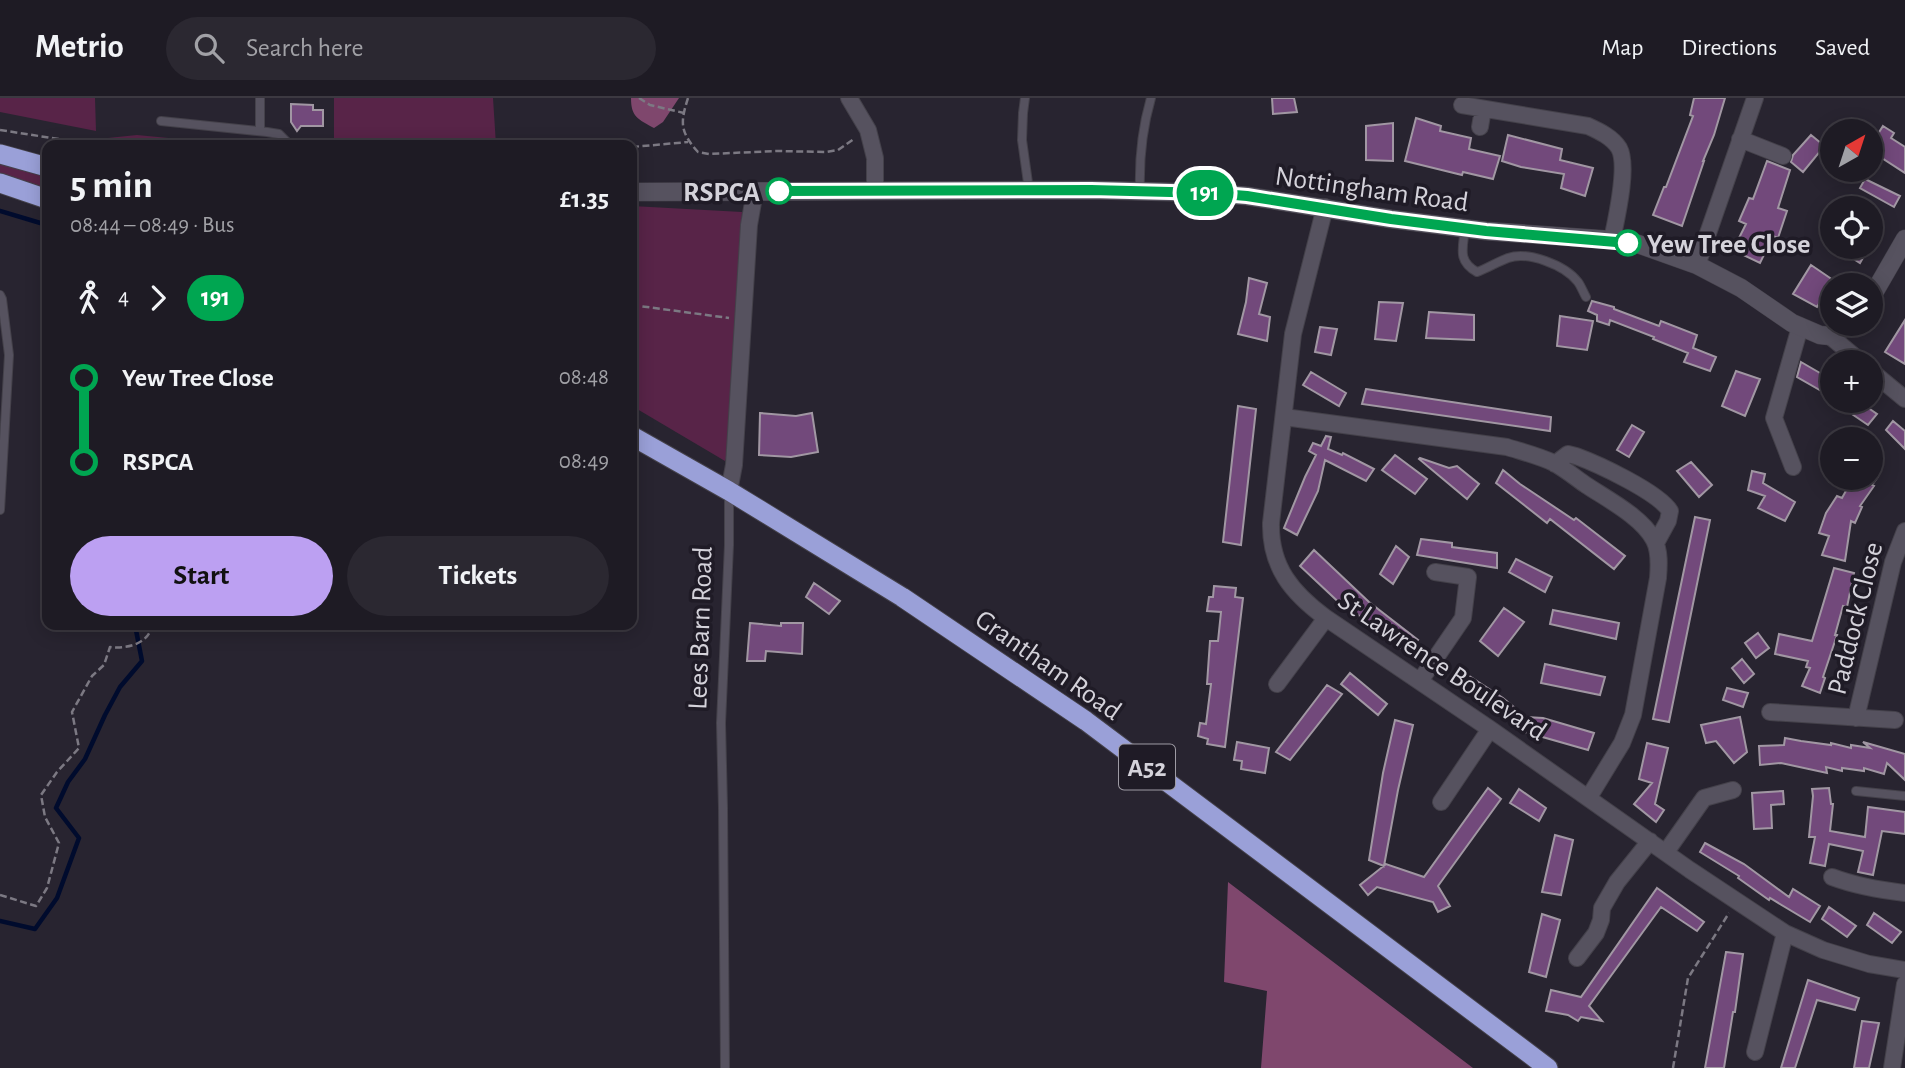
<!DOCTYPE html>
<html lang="en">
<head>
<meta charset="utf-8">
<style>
	body { margin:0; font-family:"Alegreya Sans",sans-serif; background:#2b2831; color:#f1f3f6; height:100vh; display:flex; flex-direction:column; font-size:26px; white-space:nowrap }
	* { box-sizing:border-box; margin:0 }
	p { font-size:23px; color:#a1a1a6 }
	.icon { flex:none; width:38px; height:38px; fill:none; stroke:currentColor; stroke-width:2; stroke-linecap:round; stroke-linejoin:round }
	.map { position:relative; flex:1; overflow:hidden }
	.drawer { position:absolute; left:42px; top:42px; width:595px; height:490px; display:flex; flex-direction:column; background:#1e1b24; border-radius:14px; box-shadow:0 4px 18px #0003,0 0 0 2px #3c3941 }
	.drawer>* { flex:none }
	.badge { padding:0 14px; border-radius:23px; font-size:24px; line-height:46px }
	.needle { width:46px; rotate:39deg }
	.tools { position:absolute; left:1820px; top:21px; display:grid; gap:14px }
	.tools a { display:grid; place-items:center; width:63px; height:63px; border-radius:50%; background:#1e1b24; box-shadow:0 4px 18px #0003,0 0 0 2px #3c3941; font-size:35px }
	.map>.badge { position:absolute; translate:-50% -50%; box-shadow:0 0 0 4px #fff }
	.legs { display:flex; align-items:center; gap:10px; height:77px; padding:0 28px; font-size:23px }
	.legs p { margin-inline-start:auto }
	.head { display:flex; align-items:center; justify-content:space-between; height:119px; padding:0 28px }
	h1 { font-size:38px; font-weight:600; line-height:52px }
	.action { display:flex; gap:14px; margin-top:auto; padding:14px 28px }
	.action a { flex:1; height:80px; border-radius:42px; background:#bca0f2; color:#111; font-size:28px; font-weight:600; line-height:80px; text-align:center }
	.action a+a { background:#2b2831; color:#f1f3f6 }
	ul { padding:0 28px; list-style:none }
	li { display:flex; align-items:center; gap:24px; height:84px; font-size:26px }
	li i { display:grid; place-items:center; width:10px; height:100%; margin:0 9px; background:currentColor }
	li i::after { content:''; width:18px; height:18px; margin:-9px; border:5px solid; border-radius:50%; background:#1e1b24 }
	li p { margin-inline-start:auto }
	li:first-child i { background:linear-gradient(#0000 50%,currentColor 0) }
	li:last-child i { background:linear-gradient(currentColor 50%,#0000 0) }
	header { display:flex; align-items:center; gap:42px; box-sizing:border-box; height:98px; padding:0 35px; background:#1e1b24; border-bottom:2px solid #3c3941 }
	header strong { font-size:33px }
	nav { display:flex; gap:38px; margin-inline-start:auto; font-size:24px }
	.search { width:490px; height:63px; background:#2b2831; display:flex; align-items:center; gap:18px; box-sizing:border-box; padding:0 24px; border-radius:38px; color:#a1a1a6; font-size:26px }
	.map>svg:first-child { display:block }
	.green { fill:#582448 }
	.forest { fill:#7f476d }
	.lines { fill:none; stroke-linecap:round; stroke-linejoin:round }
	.stream { stroke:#000b2d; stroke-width:4.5 }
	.building { fill:#72497b; stroke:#a197a3; stroke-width:2 }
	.service-casing { stroke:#44414a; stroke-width:10 }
	.minor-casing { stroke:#44414a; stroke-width:18 }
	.tertiary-casing { stroke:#44414a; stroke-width:19 }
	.trunk-casing { stroke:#44414a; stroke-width:21 }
	.path { stroke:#7c7983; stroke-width:2.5; stroke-dasharray:7 3.5; stroke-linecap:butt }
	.service { stroke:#56525f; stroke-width:8 }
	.minor { stroke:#56525f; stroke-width:16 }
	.tertiary { stroke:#56525f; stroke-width:18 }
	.trunk { stroke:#9aa0d8; stroke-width:19 }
	.line-1-casing { stroke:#fff; stroke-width:16 }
	.line-1 { stroke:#00a651; stroke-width:10 }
	.stop-1-dot { fill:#fff; stroke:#00a651; stroke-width:3.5 }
	.labels { text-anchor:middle; stroke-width:7; stroke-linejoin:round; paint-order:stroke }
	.shield { fill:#1f1b26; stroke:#9e9ba4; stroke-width:2 }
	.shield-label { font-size:26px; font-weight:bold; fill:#d4d2da }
	.street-label { font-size:28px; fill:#d4d2da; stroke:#1f1b26 }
	.stop-label { font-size:28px; font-weight:bold; fill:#d4d2da; stroke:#1f1b26; text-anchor:end }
</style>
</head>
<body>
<header>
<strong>Metrio</strong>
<div class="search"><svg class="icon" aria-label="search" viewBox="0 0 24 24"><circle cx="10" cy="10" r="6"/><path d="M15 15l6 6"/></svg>Search here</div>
<nav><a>Map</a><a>Directions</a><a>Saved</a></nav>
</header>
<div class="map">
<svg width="1905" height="970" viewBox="0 0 1905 970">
	<rect width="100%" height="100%" fill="#282430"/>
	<path class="green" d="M0 0H95L96 33 0 14Z
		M334 0H493L496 47H334Z
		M137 37 242 47H119L98 41Z
		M0 66 47 78V94L0 79Z
		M632 108 742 114 732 346 725 363 632 308Z"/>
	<path class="forest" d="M631 0H679L663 24 654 30C638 21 631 19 631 0Z
		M1228 784 1473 970H1261L1267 893 1224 884Z"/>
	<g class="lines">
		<path class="stream" d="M0 113 47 127
			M0 823 35 831 57 800 79 740 56 710 68 684 85 661 105 617 120 589 142 563 135 527"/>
	</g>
	<path class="building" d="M1272 0H1294L1297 14 1273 16Z
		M1694 0H1725L1714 37 1703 63H1704L1682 128 1653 117 1664 89H1666L1693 18 1690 17Z
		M291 6 313 7V12H323V28H301L297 33 291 24Z
		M1416 20 1441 28 1440 33 1471 40 1469 51 1500 58 1493 81 1463 74 1462 77 1405 63Z
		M1393 25V63L1366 62V28Z
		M1883 28 1894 35 1891 40 1905 49V75L1871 53V47Z
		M1508 37 1562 51 1560 62 1593 70 1585 98 1561 90 1564 76 1521 69 1502 63Z
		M1811 37 1822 46V51L1803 74 1791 64 1793 57Z
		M1767 63 1790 72 1778 110 1787 113 1778 140 1773 138 1760 165 1733 152 1746 126 1739 123 1749 100 1753 101Z
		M1865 81 1900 98 1894 109 1860 90Z
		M1835 149H1869L1860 165Z
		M1811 167 1833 182 1817 209 1793 196Z
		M1249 180 1267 185 1259 216 1270 219 1267 243 1238 236 1246 204Z
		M1592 203 1614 209V211L1659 228 1661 223 1697 237 1693 250 1716 259 1710 273 1684 264 1688 255 1653 241 1654 239 1610 222 1609 227 1597 223V217L1588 213Z
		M1379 204 1403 205 1396 243 1375 241Z
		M1429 214 1474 217V242L1426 240Z
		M1560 218 1593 223 1587 252 1557 248Z
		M1905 222V266L1885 254Z
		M1320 229 1337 231 1331 257 1315 254Z
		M1801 264 1832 282V299L1797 279Z
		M1736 273 1760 281 1745 318 1722 308Z
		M1311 274 1346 295 1339 308 1303 287Z
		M1366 291 1551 319 1550 333 1362 306Z
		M1852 303H1858L1877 316 1868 327 1846 312Z
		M1238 308 1256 311 1241 447 1223 444Z
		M760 315 796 318 812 315 818 354 791 359 759 357Z
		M1893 323 1905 333V351L1886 332Z
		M1632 327 1644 334 1629 359 1617 352Z
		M1326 338 1331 339 1328 351 1342 357 1343 355 1374 371 1366 383 1325 362 1318 393 1297 437 1284 430 1305 379 1316 357 1309 353 1313 345 1321 348Z
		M1395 357 1427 381 1415 396 1382 372Z
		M1420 360 1449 370 1457 368 1479 386 1467 401 1419 361Z
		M1691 364 1712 387 1699 399 1677 373Z
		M1503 372 1520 386 1574 422 1576 420 1625 458 1614 471 1550 421 1547 425 1496 385Z
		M1752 373 1765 376 1763 385 1795 404 1785 423 1758 410 1765 398 1748 392Z
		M1853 380H1877L1872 387 1874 388 1860 408 1862 409 1855 425 1851 423 1845 463 1822 457 1829 438 1819 435 1826 415 1837 398 1842 400Z
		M1695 419 1710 422 1669 624 1653 621Z
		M1421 441 1452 445V449L1497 455V470L1417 457Z
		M1396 448 1409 459 1393 486 1380 476Z
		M1314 452 1369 504 1418 542 1408 555 1348 509 1346 511 1300 468Z
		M1516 461 1552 479 1545 494 1509 474Z
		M1834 470 1854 475 1847 509 1843 508 1835 537H1837L1823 579 1825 580 1820 595 1802 588 1810 570 1806 569 1808 563 1775 556 1779 536 1812 543Z
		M814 485 840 503 829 516 806 499Z
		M1214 488 1236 490 1235 499 1243 500 1225 649 1207 646 1208 641 1198 638 1200 625 1206 626 1211 586H1207L1210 543H1218L1221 514 1207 513 1209 499H1213Z
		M1504 510 1524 524 1498 558 1480 543Z
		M1553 512 1619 525 1616 541 1550 526Z
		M750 525 781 528V525H803L802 556 766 553 765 563H747Z
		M1758 535 1769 550 1756 560 1745 545Z
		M1742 561 1754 576 1744 585 1732 570Z
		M1545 566 1605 579 1600 597 1541 585Z
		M1457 570 1503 600 1526 619 1543 620 1594 635 1588 652 1525 634 1494 608 1451 581Z
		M1350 575 1387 606 1378 617 1341 586Z
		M1327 587 1342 596 1290 662 1276 654Z
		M1727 590 1748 595 1743 609 1723 602Z
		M1740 619 1747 654 1734 665 1716 643 1706 645 1701 627Z
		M1395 622 1413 627 1398 692 1384 768 1369 762 1383 675Z
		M1785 640 1801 643 1831 647V645L1851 650V647L1870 650 1863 644 1905 656V682L1887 665 1884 676 1864 670V673L1842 670V673L1826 669 1827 675 1781 665 1760 667 1759 648 1784 647Z
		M1237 644 1269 650 1265 675 1241 671 1242 663 1234 662Z
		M1647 645 1668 650 1655 706 1664 712 1656 724 1634 706 1652 685 1639 681Z
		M1488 690 1501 701 1438 788 1450 808 1438 814 1433 804 1377 789 1368 797 1360 787 1386 766 1424 779Z
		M1829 690 1831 706H1833L1830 733 1865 739 1868 709 1905 714V736L1882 733 1873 777 1858 774 1863 753 1829 746 1825 768 1810 765 1815 739H1809L1813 698 1812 691Z
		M1519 691 1546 710 1539 723 1510 705Z
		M1783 693 1784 706 1771 707 1772 730 1754 731 1752 695Z
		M1555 737 1573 742 1561 797 1542 794Z
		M1705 745 1744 766 1789 799 1793 791 1820 808 1810 824 1770 800 1769 802 1738 780 1739 778 1700 754Z
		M1657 790 1704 824 1697 833 1661 809 1589 908 1602 923 1581 919 1578 923 1568 917 1546 913 1551 892 1581 899Z
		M1829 809 1856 828 1847 839 1822 821Z
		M1874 815 1901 834 1892 845 1867 827Z
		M1542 816 1560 822 1546 879 1529 874Z
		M1726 854 1743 856 1735 914H1733L1724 970H1705Z
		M1808 882 1859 900 1855 912 1817 902 1795 970H1781Z
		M1862 923 1879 925 1869 970H1854Z"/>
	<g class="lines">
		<g class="service-casing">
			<path id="service" d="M1025 0 1023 15 1022 42 1029 92
				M161 23 267 34 279 36 290 47
				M260 33V0
				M1140 93C1139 61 1142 31 1151 0
				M1465 130C1463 150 1457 163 1477 174 1488 170 1497 164 1508 160 1528 153 1565 167 1578 184 1581 188 1583 194 1586 199
				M0 197 2 201 9 257 0 412
				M1856 693 1905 698
				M725 970 723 710 721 625 729 447V396"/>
		</g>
		<g class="minor-casing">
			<path id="minor" d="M849 0 868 32 875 60V93
				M1462 7 1588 28C1599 33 1612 39 1619 50 1629 68 1616 122 1612 142
				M1480 29 1483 11
				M1740 41 1783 58
				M1325 109 1293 236 1271 425C1270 469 1292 495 1326 520L1490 631 1690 772 1785 835 1823 852 1869 866 1905 872
				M1697 167 1755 0
				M1830 238 1861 264
				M1871 273 1905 301
				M1284 319 1507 349C1523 354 1539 358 1554 365 1565 371 1576 380 1586 387 1607 401 1642 419 1654 442 1660 453 1659 468 1658 480L1633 617 1622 645 1589 699
				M1555 366 1568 356 1576 358C1598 366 1658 394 1670 413L1668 423 1656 445
				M1793 369 1774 320 1800 229
				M729 393 734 367 749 127 755 93
				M1420 583 1463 520 1468 479 1435 474
				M1277 586 1326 520
				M1770 614 1895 622
				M1856 620 1893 464 1905 433
				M1441 704 1490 631
				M1666 754 1704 700 1733 692
				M1832 779C1856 788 1879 792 1905 795
				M1577 860 1596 835 1601 822 1602 810 1617 784 1650 743
				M1755 954 1785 835
				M1892 970 1905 886"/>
		</g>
		<g class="tertiary-casing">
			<path id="tertiary" d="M632 94 1091 92 1210 95 1247 98 1391 121 1486 133 1612 142 1638 146 1697 167 1741 190 1792 225 1820 237 1830 238 1851 226
				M1871 200 1905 141"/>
		</g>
		<g class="trunk-casing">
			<path id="trunk" d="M0 56 47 69
				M0 85 47 101
				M632 338 729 393 902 499 1086 623 1548 970"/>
		</g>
		<path class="path" d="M639 0 650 7 684 15
			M688 0C680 25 680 34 698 54L709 56 777 53 826 54 838 52 854 41
			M0 32 97 47
			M540 47 547 44 557 45 560 47
			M632 49 688 44
			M632 207 729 220
			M0 797 36 808 47 790 59 745 45 719 41 697 57 674 79 650 72 614 92 578 104 567 110 549C127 551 149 546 152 527
			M1673 970 1688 880 1729 815"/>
		<use href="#service" class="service"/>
		<use href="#minor" class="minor"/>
		<use href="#tertiary" class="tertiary"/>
		<use href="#trunk" class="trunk"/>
	</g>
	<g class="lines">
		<g class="line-1-casing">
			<path id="line-1" d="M779 93 1091 92 1210 95 1247 98 1391 121 1486 133 1628 145"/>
		</g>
		<use href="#line-1" class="line-1"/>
	</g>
	<g class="stop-1-dot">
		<circle cx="779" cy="93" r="12"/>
		<circle cx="1628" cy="145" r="12"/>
	</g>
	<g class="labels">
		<rect class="shield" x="1119" y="646.5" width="56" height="45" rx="5"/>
		<g class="shield-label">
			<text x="1147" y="678">A52</text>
		</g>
		<g class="street-label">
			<text transform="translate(1372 90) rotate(8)" y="10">Nottingham Road</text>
			<text transform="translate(1854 520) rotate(-76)" y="10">Paddock Close</text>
			<text transform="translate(699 530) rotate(-88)" y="10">Lees Barn Road</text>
			<text transform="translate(1049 566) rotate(35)" y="10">Grantham Road</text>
			<text transform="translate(1443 567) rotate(34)" y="10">St Lawrence Boulevard</text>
		</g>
		<g class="stop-label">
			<text x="760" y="103">RSPCA</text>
			<text x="1647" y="155" text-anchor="start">Yew Tree Close</text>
		</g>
	</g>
</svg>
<div class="tools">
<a><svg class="needle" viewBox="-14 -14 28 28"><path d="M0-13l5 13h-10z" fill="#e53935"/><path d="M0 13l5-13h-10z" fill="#a1a1a6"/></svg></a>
<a><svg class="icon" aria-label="locate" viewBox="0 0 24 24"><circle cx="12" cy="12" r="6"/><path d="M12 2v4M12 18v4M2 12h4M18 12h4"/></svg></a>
<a><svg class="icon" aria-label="layers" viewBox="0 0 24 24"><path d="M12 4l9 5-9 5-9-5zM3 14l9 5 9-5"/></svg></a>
<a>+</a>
<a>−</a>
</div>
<b class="badge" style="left:1205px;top:95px;background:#00a651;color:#fff">191</b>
<section class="drawer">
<div class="head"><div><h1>5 min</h1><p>08:44 – 08:49 · Bus</p></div><b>£1.35</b></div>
<div class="legs"><svg class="icon" aria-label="walk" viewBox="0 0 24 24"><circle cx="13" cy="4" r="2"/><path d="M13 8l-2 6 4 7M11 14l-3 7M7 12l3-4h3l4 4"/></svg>4<svg class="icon" aria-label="forward" viewBox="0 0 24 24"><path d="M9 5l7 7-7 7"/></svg><b class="badge" style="background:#00a651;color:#fff">191</b></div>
<ul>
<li><i style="color:#00a651"></i><b>Yew Tree Close</b><p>08:48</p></li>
<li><i style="color:#00a651"></i><b>RSPCA</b><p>08:49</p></li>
</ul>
<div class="action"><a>Start</a><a>Tickets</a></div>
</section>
</div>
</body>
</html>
